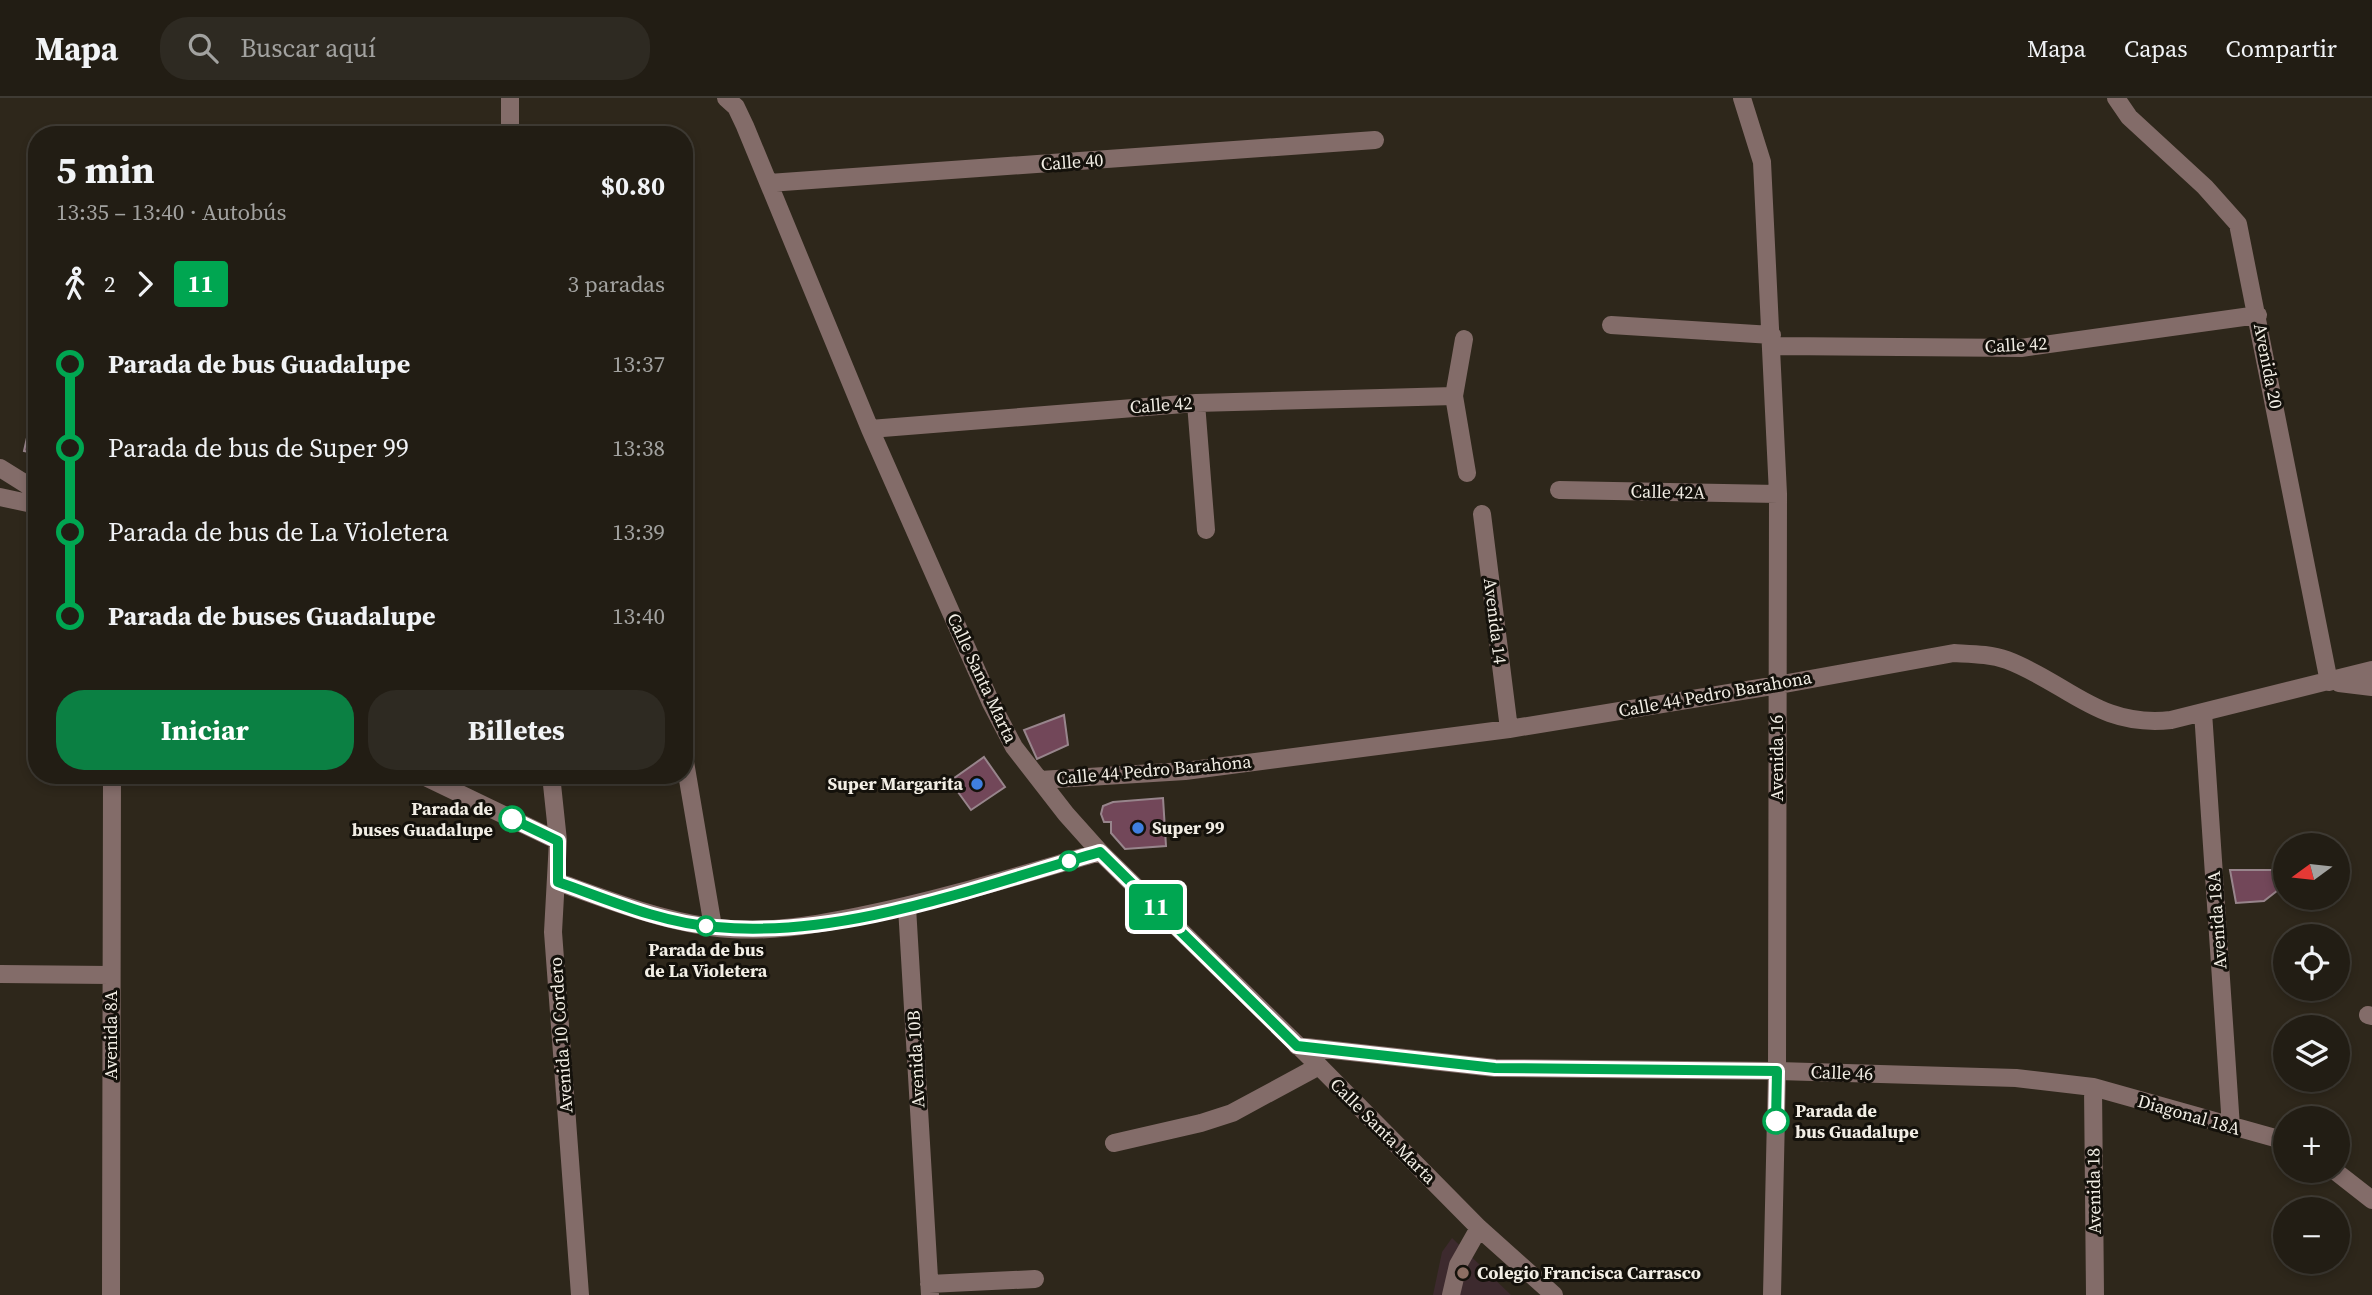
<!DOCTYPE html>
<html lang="es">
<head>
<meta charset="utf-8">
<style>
	body { margin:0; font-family:"Source Serif 4",serif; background:#2e2a22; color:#f1f3f6; height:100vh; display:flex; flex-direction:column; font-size:26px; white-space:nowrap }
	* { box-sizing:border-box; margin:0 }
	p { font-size:23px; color:#a2a2a0 }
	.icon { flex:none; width:38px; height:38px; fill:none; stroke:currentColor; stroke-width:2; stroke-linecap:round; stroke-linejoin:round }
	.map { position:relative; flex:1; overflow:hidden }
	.drawer { position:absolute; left:28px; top:28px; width:665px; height:658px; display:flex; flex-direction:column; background:#221d14; border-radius:28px; box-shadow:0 4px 10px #0003,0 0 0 2px #3f3b34 }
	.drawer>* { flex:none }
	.badge { padding:0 14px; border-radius:5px; font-size:24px; line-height:46px }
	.needle { width:46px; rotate:255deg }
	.controls { position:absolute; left:2273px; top:735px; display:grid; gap:14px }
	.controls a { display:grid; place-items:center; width:77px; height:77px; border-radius:50%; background:#221d14; box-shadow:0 4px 10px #0003,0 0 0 2px #3f3b34; font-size:35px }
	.map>.badge { position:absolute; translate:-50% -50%; box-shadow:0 0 0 4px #fff }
	.legs { display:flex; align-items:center; gap:10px; height:77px; padding:0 28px; font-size:23px }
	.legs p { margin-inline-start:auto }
	.headline { display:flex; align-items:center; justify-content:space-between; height:119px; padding:0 28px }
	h1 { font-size:38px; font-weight:700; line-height:52px }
	.action { display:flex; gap:14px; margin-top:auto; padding:14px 28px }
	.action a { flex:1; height:80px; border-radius:28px; background:#0b8043; color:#fff; font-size:28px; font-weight:700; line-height:80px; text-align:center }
	.action a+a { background:#2e2a22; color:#f1f3f6 }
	ul { padding:0 28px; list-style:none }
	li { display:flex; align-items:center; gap:24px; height:84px; font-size:26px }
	li i { display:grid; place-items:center; width:10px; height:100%; margin:0 9px; background:currentColor }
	li i::after { content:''; width:18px; height:18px; margin:-9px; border:5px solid; border-radius:50%; background:#221d14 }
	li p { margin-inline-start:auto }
	li:first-child i { background:linear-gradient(#0000 50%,currentColor 0) }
	li:last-child i { background:linear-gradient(currentColor 50%,#0000 0) }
	header { display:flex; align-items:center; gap:42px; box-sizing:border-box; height:98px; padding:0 35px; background:#221d14; border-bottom:2px solid #3f3b34 }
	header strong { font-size:33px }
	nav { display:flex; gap:38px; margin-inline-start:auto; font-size:24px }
	.search { width:490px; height:63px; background:#2e2a22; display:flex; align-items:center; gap:18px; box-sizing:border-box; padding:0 24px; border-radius:28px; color:#a2a2a0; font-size:26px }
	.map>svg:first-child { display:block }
	.education { fill:#3d2a2e }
	.building { fill:#724759; stroke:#98858c; stroke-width:2 }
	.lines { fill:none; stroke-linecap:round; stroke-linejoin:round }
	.minor { stroke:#836c69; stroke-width:18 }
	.line-1-casing { stroke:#fff; stroke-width:16 }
	.line-1 { stroke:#00a651; stroke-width:10 }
	.shop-dot { fill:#3f7fe0; stroke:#14110b; stroke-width:2.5 }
	.stop-1-dot { fill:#fff; stroke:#00a651; stroke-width:3.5 }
	.education-dot { fill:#8d6e63; stroke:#14110b; stroke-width:2.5 }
	.labels { text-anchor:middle; stroke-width:6; stroke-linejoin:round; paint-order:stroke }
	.street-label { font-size:18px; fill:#f2eee5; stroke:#14110b }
	.poi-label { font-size:18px; font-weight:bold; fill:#f2eee5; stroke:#14110b; text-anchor:start }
	.stop-label { font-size:18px; font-weight:bold; fill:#f2eee5; stroke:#14110b; text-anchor:end }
</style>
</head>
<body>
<header>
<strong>Mapa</strong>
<div class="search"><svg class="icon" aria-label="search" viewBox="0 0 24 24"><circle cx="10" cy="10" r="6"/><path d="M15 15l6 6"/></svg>Buscar aquí</div>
<nav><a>Mapa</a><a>Capas</a><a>Compartir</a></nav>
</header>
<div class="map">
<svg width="2372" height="1197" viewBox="0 0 2372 1197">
	<rect width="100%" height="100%" fill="#2e271b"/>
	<path class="education" d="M1452 1140 1511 1197H1433L1442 1154Z"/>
	<path class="building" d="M37 295V356L24 353Z
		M1064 617 1068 647 1037 661 1024 632Z
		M984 659 1005 689 971 712 950 683Z
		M1163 700 1166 748 1125 751 1111 735V724H1104L1101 716 1103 708 1113 704Z
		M2230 772H2274L2282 789 2264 803 2236 805Z"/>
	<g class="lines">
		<path class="minor" d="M726 0 736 9 745 28 870 331 991 605 1014 649 1066 716 1100 754 1319 968 1479 1130 1554 1197
			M1742 0 1762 64 1778 396 1777 973 1772 1197
			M2116 0 2129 19 2205 89 2238 126 2329 584
			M510 37V0
			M769 85 1375 42
			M1611 227 1772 237
			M1464 241 1454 298 1467 375
			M1772 248 2021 250 2258 217
			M1196 305 1206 432
			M870 331 1196 305 1454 298
			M0 370 37 393
			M1559 392 1778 396
			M0 399 37 407
			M1482 416 1509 631
			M2339 585 2372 589
			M2203 614 2231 1029
			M684 658 713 829
			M421 677 558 743
			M551 677 558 743 553 834 580 1197
			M1040 682 1185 673 1509 631 1778 587 1954 555C1972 556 1990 556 2007 562 2068 585 2098 630 2171 622L2372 572
			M558 784C608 802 657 821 711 829 760 836 810 828 859 818 940 802 1020 777 1100 754
			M907 809 930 1197
			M0 876 110 877
			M2368 917 2372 918
			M1297 948 1495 970 1777 973 2016 980 2093 989 2286 1043
			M2093 989 2095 1197
			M1114 1045 1201 1025 1232 1015 1319 968
			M2335 1073 2372 1102
			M929 1186 1035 1181
			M111 1197 112 677
			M1451 1197 1458 1167 1479 1130"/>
	</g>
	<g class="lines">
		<g class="line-1-casing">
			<path id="line-1" d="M512 721 558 743V784C609 802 661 825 716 829 842 841 980 788 1100 754L1297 948 1495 970 1777 973 1776 1023"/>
		</g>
		<use href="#line-1" class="line-1"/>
	</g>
	<g class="shop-dot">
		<circle cx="977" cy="686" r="7"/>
		<circle cx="1138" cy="730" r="7"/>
	</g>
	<g class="stop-1-dot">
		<circle cx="512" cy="721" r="12"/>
		<circle cx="1069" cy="763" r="9"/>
		<circle cx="706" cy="828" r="9"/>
		<circle cx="1776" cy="1023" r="12"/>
	</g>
	<circle class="education-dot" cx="1463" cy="1175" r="7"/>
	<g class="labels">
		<g class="street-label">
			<text transform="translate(1072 64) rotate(-4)" y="6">Calle 40</text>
			<text transform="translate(2016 247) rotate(-3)" y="6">Calle 42</text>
			<text transform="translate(2268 268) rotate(79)" y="6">Avenida 20</text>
			<text transform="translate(1161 307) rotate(-4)" y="6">Calle 42</text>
			<text transform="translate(1668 394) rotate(1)" y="6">Calle 42A</text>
			<text transform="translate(1495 523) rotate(83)" y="6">Avenida 14</text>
			<text transform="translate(982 580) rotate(65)" y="6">Calle Santa Marta</text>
			<text transform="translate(1715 596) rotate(-10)" y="6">Calle 44 Pedro Barahona</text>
			<text transform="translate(1777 660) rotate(-90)" y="6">Avenida 16</text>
			<text transform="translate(1154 672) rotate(-5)" y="6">Calle 44 Pedro Barahona</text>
			<text transform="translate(2217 822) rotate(-94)" y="6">Avenida 18A</text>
			<text transform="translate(111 937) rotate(-90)" y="6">Avenida 8A</text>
			<text transform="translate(561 937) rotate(-94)" y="6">Avenida 10 Cordero</text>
			<text transform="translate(916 961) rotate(-93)" y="6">Avenida 10B</text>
			<text transform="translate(1842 975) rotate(2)" y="6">Calle 46</text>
			<text transform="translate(2189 1017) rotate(16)" y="6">Diagonal 18A</text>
			<text transform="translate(1383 1033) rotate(45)" y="6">Calle Santa Marta</text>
			<text transform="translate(2094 1093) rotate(-91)" y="6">Avenida 18</text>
		</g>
		<g class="poi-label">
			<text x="963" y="692" text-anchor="end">Super Margarita</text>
			<text x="1152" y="736">Super 99</text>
			<text x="1477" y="1181">Colegio Francisca Carrasco</text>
		</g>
		<g class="stop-label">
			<text x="493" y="717">Parada de<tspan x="493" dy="21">buses Guadalupe</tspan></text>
			<text x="706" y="858" text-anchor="middle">Parada de bus<tspan x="706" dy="21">de La Violetera</tspan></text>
			<text x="1795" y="1019" text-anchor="start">Parada de<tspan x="1795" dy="21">bus Guadalupe</tspan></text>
		</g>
	</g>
</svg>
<div class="controls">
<a><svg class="needle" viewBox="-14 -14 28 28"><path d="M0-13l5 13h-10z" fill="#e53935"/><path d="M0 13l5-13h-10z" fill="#a2a2a0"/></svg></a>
<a><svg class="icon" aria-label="locate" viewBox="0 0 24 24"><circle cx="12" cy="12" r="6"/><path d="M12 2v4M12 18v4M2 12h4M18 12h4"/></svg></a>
<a><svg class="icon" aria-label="layers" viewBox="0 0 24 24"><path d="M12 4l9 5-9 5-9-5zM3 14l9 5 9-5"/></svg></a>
<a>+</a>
<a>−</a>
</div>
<b class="badge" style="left:1156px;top:809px;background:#00a651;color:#fff">11</b>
<section class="drawer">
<div class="headline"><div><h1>5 min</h1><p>13:35 – 13:40 · Autobús</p></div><b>$0.80</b></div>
<div class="legs"><svg class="icon" aria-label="walk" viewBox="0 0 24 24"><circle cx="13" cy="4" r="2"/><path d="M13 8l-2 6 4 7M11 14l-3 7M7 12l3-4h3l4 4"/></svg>2<svg class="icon" aria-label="forward" viewBox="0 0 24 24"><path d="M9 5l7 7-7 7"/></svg><b class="badge" style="background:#00a651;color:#fff">11</b><p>3 paradas</p></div>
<ul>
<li><i style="color:#00a651"></i><b>Parada de bus Guadalupe</b><p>13:37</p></li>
<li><i style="color:#00a651"></i><span>Parada de bus de Super 99</span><p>13:38</p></li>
<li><i style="color:#00a651"></i><span>Parada de bus de La Violetera</span><p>13:39</p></li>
<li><i style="color:#00a651"></i><b>Parada de buses Guadalupe</b><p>13:40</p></li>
</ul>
<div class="action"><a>Iniciar</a><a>Billetes</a></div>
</section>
</div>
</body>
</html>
